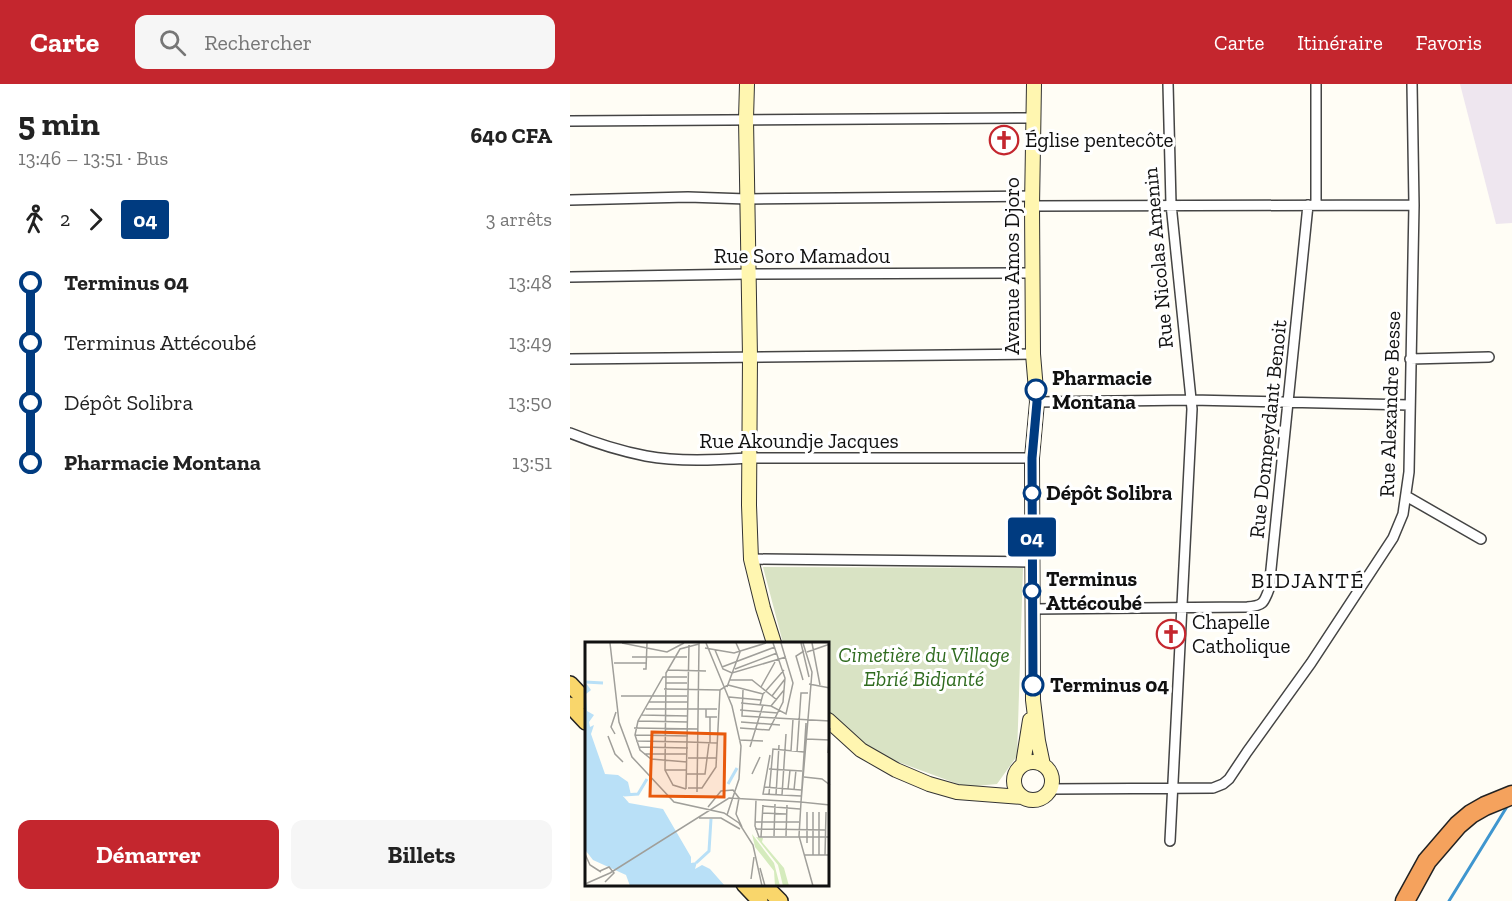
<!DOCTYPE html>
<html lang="fr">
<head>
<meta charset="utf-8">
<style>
	body { margin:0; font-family:"Zilla Slab",serif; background:#f6f6f6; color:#222; height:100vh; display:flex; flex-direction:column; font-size:22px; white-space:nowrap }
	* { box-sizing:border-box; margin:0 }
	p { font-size:20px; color:#767676 }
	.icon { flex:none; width:33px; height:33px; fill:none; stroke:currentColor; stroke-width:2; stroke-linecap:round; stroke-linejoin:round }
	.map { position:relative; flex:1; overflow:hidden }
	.drawer { display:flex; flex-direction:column; background:#fff; width:570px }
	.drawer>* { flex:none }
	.badge { padding:0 12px; border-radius:4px; font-size:21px; line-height:39px }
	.map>.badge { position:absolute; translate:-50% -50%; box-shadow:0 0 0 3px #fff }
	.legs { display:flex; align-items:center; gap:9px; height:66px; padding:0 18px; font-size:20px }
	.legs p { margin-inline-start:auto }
	.overview { display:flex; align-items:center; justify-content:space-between; height:102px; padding:0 18px }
	h1 { font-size:33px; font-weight:700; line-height:45px }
	.action { display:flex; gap:12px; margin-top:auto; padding:12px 18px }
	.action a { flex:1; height:69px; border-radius:12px; background:#c4262e; color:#fff; font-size:24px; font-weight:700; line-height:69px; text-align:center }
	.action a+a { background:#f6f6f6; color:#222 }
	ul { padding:0 18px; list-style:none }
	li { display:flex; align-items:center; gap:21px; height:60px; font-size:22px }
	li i { display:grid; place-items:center; width:9px; height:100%; margin:0 8px; background:currentColor }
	li i::after { content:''; width:15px; height:15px; margin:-8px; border:4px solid; border-radius:50%; background:#fff }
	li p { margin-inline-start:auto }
	li:first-child i { background:linear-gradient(#0000 50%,currentColor 0) }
	li:last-child i { background:linear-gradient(currentColor 50%,#0000 0) }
	header { display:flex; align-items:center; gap:36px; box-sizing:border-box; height:84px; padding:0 30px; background:#c4262e; color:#fff }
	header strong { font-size:28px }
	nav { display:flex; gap:33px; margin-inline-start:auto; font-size:21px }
	.search { width:420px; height:54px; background:#f6f6f6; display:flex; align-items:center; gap:15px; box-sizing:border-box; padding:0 21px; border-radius:12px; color:#767676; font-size:22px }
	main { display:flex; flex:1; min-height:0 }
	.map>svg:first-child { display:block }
	.industrial { fill:#eee6ef }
	.cemetery { fill:#d9e3c4 }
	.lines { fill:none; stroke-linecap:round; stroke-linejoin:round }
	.stream { stroke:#3f96cf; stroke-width:3 }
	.street-casing { stroke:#444; stroke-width:12 }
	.secondary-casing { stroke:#333; stroke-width:16 }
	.primary-casing { stroke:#222; stroke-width:18 }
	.highway-casing { stroke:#222; stroke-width:21 }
	.street { stroke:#fff; stroke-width:9 }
	.secondary { stroke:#fff6b0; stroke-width:14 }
	.primary { stroke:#f9d66b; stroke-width:15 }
	.highway { stroke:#f5a25d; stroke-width:18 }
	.line-1-casing { stroke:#fff; stroke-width:14 }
	.line-1 { stroke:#003b80; stroke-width:9 }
	.stop-1-dot { fill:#fff; stroke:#003b80; stroke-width:3 }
	.labels { text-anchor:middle; stroke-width:6; stroke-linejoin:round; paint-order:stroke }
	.poi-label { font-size:21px; fill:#111; stroke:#fff; text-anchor:start }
	.street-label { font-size:21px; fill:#111; stroke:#fff }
	.stop-label { font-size:21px; font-weight:bold; fill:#111; stroke:#fff; text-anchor:start }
	.park-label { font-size:21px; font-style:italic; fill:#2f6b1f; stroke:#fff }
	.neighbourhood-label { font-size:22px; letter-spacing:1.5px; fill:#111; stroke:#fff }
	.inset-river { fill:none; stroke:#b9e0f7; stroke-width:3 }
	.inset-road { fill:none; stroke:#a09f9a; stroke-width:1.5 }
	.view { fill:#e8590c; fill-opacity:0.15; stroke:#e8590c; stroke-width:3 }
	.inset-edge { fill:none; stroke:#111; stroke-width:3 }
</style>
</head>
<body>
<header>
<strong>Carte</strong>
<div class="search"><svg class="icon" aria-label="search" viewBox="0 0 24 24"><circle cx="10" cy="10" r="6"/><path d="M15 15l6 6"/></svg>Rechercher</div>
<nav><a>Carte</a><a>Itinéraire</a><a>Favoris</a></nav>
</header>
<main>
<section class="drawer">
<div class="overview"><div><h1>5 min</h1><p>13:46 – 13:51 · Bus</p></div><b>640 CFA</b></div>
<div class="legs"><svg class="icon" aria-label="walk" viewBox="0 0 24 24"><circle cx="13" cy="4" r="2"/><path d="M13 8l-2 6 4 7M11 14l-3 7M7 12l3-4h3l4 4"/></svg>2<svg class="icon" aria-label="forward" viewBox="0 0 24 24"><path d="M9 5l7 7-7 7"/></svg><b class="badge" style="background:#003b80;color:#fff">04</b><p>3 arrêts</p></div>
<ul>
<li><i style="color:#003b80"></i><b>Terminus 04</b><p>13:48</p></li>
<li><i style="color:#003b80"></i><span>Terminus Attécoubé</span><p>13:49</p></li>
<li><i style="color:#003b80"></i><span>Dépôt Solibra</span><p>13:50</p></li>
<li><i style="color:#003b80"></i><b>Pharmacie Montana</b><p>13:51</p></li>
</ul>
<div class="action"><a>Démarrer</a><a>Billets</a></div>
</section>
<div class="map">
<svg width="942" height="817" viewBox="0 0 942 817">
	<rect width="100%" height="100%" fill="#fffdf5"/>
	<path class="industrial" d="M890 0H942V139L926 140Z"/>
	<path class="cemetery" d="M193 483 453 484 447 672 427 700 396 703 312 672 259 634 258 632V559H213Z"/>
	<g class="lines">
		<path class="stream" d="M879 817 938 721"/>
		<g class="street-casing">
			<path id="street" d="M598 0 601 120 622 325 600 757
				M0 37 463 34
				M0 116 118 113 177 115 463 112
				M746 121V0
				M462 122 844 121
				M0 193 178 190 463 189
				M0 275 463 270
				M840 275 919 273
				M467 318 621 316 839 321
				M0 349C25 359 50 367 76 372 108 378 146 376 179 374H462
				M836 412 911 455
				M181 475 462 478
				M462 525 677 523C693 522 694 519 699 505L738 121
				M481 705 643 704 653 700 659 695 677 668 741 579 823 454 833 430 839 388 844 121 842 0"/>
		</g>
		<g class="secondary-casing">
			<path id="secondary" d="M177 0 176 35 180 273 179 421 181 475 193 524 204 559
				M464 0 462 122 463 270 467 318 462 374 463 616 468 657 473 681
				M258 636 291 666 326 686 359 700 387 708 452 713
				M444 697a19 19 0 1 1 38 0a19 19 0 1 1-38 0Z
				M453 680 460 636"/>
		</g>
		<g class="primary-casing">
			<path id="primary" d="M0 600 16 617
				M0 621 16 638
				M174 800 190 817
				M193 800 210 817"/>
		</g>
		<g class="highway-casing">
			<path id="highway" d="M835 817 857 777 888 741 901 730 915 722 942 711"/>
		</g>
		<use href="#street" class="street"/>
		<use href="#secondary" class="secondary"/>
		<use href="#primary" class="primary"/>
		<use href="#highway" class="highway"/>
	</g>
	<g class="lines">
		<g class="line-1-casing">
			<path id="line-1" d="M463 601 462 374 467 318 466 306"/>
		</g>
		<use href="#line-1" class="line-1"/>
	</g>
	<defs>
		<g id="church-ring" transform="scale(1.5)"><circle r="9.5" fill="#fff" stroke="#c4262e" stroke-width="1.5"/><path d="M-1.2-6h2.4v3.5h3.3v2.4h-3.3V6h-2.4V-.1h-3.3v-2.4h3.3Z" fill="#c4262e"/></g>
	</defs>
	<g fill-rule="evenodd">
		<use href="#church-ring" x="434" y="56"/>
		<use href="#church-ring" x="601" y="550"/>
	</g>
	<g class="stop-1-dot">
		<circle cx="466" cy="306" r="10"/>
		<circle cx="462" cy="409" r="8"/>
		<circle cx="462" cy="507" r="8"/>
		<circle cx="463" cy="601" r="10"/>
	</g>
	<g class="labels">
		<g class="poi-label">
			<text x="455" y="63">Église pentecôte</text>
			<text x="622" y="545">Chapelle<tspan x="622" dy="24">Catholique</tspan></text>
		</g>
		<g class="street-label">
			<text x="232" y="179">Rue Soro Mamadou</text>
			<text transform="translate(588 174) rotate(-95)" y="7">Rue Nicolas Amenin</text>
			<text transform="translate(442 182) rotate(-90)" y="7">Avenue Amos Djoro</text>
			<text transform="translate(820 320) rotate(-88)" y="7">Rue Alexandre Besse</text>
			<text transform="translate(698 345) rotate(-84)" y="7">Rue Dompeydant Benoit</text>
			<text x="229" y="364">Rue Akoundje Jacques</text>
		</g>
		<g class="stop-label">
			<text x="482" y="301">Pharmacie<tspan x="482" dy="24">Montana</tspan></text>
			<text x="476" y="416">Dépôt Solibra</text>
			<text x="476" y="502">Terminus<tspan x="476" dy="24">Attécoubé</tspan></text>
			<text x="480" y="608">Terminus 04</text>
		</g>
		<g class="park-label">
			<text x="354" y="578">Cimetière du Village<tspan x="354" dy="24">Ebrié Bidjanté</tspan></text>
		</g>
		<g class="neighbourhood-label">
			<text x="738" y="504">BIDJANTÉ</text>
		</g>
	</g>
	<g transform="translate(15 558)">
		<rect width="244" height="244" fill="#fffdf5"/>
		<path d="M167 192 189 221 195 244H190L189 229 170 205ZM171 195 178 196 177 200 199 226 204 244H198L193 223Z" fill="#d5ebbd"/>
		<path d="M1 41 6 48 1 52 2 69 9 73 4 80 5 85 9 83 6 92 20 132 33 133 43 140 46 153 38 154 44 161 78 167 106 215V221L112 220 110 227 117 223 125 227 140 244H45L41 233 8 218 1 209 0 206Z" fill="#b9e0f7"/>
		<path class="inset-river" d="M0 40 18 41M143 142 152 126M39 153 53 152 62 137M111 221 124 209 126 177"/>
		<path class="inset-road" d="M25 1 34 80 47 115 89 160 139 171 154 181 168 203 177 244M37 1 82 10 99 1M121 1 147 64 156 104 154 137 142 173M216 1 224 35M227 1 235 43M120 6 149 11 181 1M130 8 138 27 147 31 201 15M222 10 245 2M47 15H102M29 21H62M137 25 190 5M58 27H61L62 1M150 27 192 11M83 28 121 29M102 35H78L53 79 50 93 55 108 66 117 102 120M145 38H167L192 58M218 38 211 14 219 9M81 41H102M224 42 245 46M143 43 178 52M142 45 155 10 151 1M176 45 190 20M79 47 135 48 143 43M158 48 157 74 245 79M36 54H102M187 54 200 37M144 55 176 58M64 60H103M156 61 186 64 201 72 208 41 196 1M175 63 178 52 199 28M186 64 199 48M61 67H132M121 67V75H132M155 68 193 71M57 73 103 74M53 79 103 80M156 80 195 83M49 86 113 87M155 86 184 88 198 60 200 36 188 1M30 92 26 85 31 70M50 93 103 94M23 94 30 112 38 120M221 97 245 98M154 98 178 99M51 99 103 100M103 100 132 101M125 101V75M54 105 103 106M165 105 178 63M206 109 208 77M212 110 216 51H223M243 111 245 86M59 112H102M185 113 178 152 216 154M103 116H132M184 127 217 129M80 128H102M102 132H120L124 101M167 132 175 115M219 135 237 137 245 143M179 145 216 148M103 146H117L131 125 135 48M101 147 88 143 80 128 81 31 95 7 114 2 112 150M101 147 104 3M203 147 205 128M209 148 211 128M184 152 188 107 219 110M191 153 194 103M197 153 201 92M171 158 170 184 174 195H245M216 160 227 30 218 1M216 160 221 81M177 164 215 167M123 165 136 149 148 148 154 156 151 172 157 185M177 171 201 172M114 176H136L155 187M170 180H214M170 187 240 188M189 194 190 162M201 194 202 163M176 195 178 163M222 201V170M0 212 5 223 16 230M220 213H245M228 213V170M234 213V170M240 213 241 170M175 226 180 244M15 229 24 225 29 231 20 240M166 237 169 215M0 242 25 231 144 156 216 160M228 244 214 194 216 160 245 163"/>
		<path class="view" d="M67 90 140 92 139 155 65 154Z"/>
		<rect width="244" height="244" class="inset-edge"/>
	</g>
</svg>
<b class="badge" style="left:462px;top:453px;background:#003b80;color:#fff">04</b>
</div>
</main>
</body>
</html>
